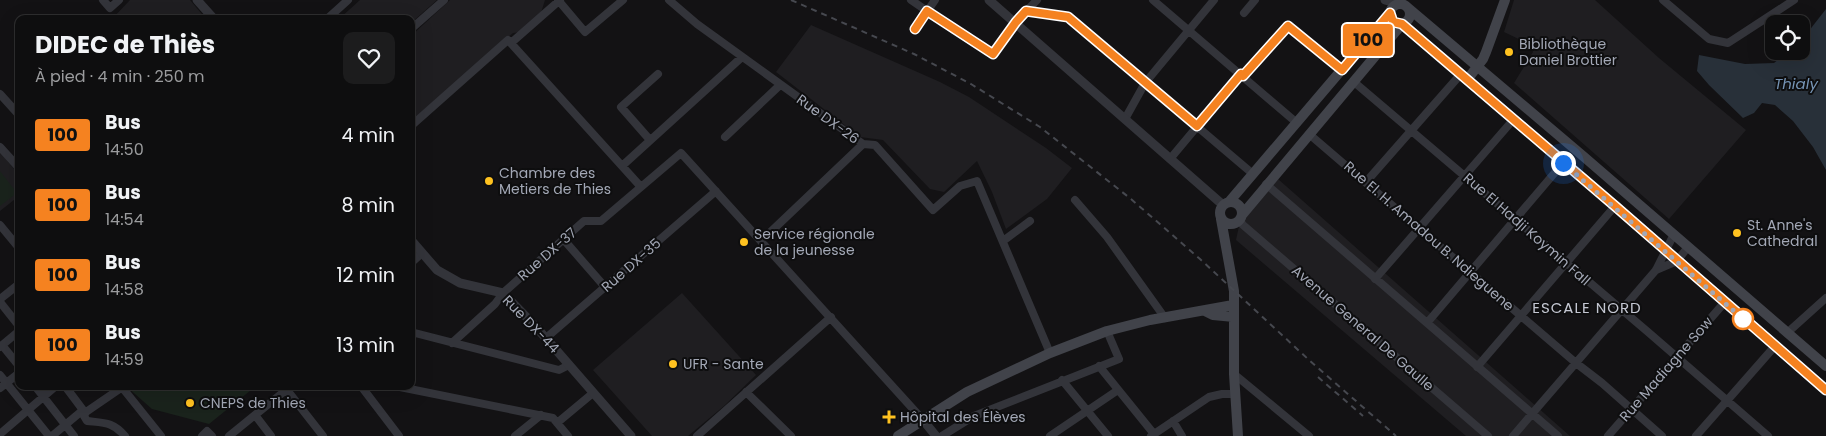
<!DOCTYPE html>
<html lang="fr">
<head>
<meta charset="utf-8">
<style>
	body { margin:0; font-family:Poppins,sans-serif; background:#1c1c1d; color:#f1f3f6; height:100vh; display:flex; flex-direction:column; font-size:19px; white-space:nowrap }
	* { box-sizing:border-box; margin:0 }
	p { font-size:16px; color:#9b9c9e }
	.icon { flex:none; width:28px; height:28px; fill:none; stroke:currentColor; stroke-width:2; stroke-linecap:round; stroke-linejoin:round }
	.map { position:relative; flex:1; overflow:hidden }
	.drawer { position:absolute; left:15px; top:15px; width:400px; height:375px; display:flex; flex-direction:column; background:#0e0e0f; border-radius:10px; box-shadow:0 5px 20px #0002,0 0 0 1px #2e2e2f }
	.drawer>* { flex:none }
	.badge { padding:0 10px; border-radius:4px; font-size:18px; line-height:32px }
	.buttons { position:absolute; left:1765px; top:15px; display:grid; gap:10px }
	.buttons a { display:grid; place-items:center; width:45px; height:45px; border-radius:10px; background:#0e0e0f; box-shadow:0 5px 20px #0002,0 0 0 1px #2e2e2f; font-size:25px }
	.you { position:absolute; width:25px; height:25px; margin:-12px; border:4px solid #fff; border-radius:50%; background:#1a73e8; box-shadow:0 0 0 8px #1a73e833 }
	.map>.badge { position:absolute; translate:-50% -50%; box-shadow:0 0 0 2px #fff }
	.round { display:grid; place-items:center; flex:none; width:52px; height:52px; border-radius:10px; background:#1c1c1d }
	.headline { display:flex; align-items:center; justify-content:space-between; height:85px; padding:0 20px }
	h1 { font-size:24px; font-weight:700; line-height:38px }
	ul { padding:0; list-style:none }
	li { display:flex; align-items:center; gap:15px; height:70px; padding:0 20px }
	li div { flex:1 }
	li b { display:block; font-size:19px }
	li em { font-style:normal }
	li .badge { min-width:55px; font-weight:700; text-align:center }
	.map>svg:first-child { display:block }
	.built { fill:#1f1e21 }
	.green { fill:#1a231c }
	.water { fill:#283039 }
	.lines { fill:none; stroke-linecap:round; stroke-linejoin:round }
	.minor { stroke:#33343a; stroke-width:8 }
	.tertiary { stroke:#33343a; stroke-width:9 }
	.secondary { stroke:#41434a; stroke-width:10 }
	.rail { stroke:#46484f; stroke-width:2; stroke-dasharray:6 5; stroke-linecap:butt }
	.line-casing { stroke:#fff; stroke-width:11 }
	.line { stroke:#f58220; stroke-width:8 }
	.walk { stroke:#a3a8b6; stroke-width:5; stroke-dasharray:0 9 }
	.poi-dot { fill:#ffc220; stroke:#0e0e0f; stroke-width:2 }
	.stop-dot { fill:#fff; stroke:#f58220; stroke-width:2.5 }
	.labels { text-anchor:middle; stroke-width:4; stroke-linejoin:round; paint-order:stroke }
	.poi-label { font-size:14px; fill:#a3a8b6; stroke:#0e0e0f; text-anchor:start }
	.street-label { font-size:14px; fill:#a3a8b6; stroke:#0e0e0f }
	.water-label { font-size:15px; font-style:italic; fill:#7694b4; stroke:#0e0e0f }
	.neighbourhood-label { font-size:15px; letter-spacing:1px; fill:#c4c7d2; stroke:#0e0e0f }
</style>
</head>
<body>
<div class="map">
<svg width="1826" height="436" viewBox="0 0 1826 436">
	<rect width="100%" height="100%" fill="#131214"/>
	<path class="built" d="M130 0H190L206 19H112Z
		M360 0H437L411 23V19H339Z
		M450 0H545L540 16 521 32 513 33 411 121V36Z
		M1514 0H1595L1659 58 1746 130 1669 219 1514 83 1533 52 1531 45 1504 32Z
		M811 25 940 82 969 97 1046 148 1072 168 1047 199 1006 229 992 192 977 161 944 192 930 189 883 140 860 137 776 72Z
		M0 152 19 175V196L0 211Z
		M1278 179 1570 436H1466L1236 240 1239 226Z
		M682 293 756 375 724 406 688 436H652L593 370Z"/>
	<path class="green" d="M0 171 17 193 0 206Z
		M126 386H256L209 424 152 409Z"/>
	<path class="water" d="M1826 9V170L1813 147 1793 121 1775 105 1762 103 1754 113 1743 118 1709 85 1697 71 1699 55 1745 64 1774 63 1789 51H1801V41Z"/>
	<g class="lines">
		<path class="minor" d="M103 0 110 8 119 0
			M558 0 585 32 623 0
			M669 0 697 24 863 144 875 145 933 210 960 186 977 181 1050 353
			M911 0 965 37 993 54 1016 22 1037 0
			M1153 0 1297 123
			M1663 0 1709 39 1728 43 1794 0
			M1026 11 1068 17 1253 174
			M1244 13 1255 0
			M327 19 348 0
			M411 29 444 0
			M915 29 935 0
			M511 43 560 0
			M1243 76 1288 25 1342 70
			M1354 82 1648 332 1768 436
			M0 94 19 115
			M1125 119 1145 83 1214 0
			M411 126 508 40 641 187
			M1309 134 1576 363 1602 383 1662 436
			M725 137 780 85
			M650 140 621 107 658 74
			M0 147 19 168
			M1170 159 1241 74
			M622 166 742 57
			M1366 182 1460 75
			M1266 184 1558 436
			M1075 200 1107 237 1165 318
			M1239 220 1243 225 1488 436
			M0 225 19 248
			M564 240 605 287
			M761 241 863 144
			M1003 241 1030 221
			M411 263 422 253
			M1656 270 1677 261 1688 247
			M1375 279 1513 120
			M0 299 19 284
			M0 302 19 326
			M1427 323 1563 163
			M411 332 559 370 569 365
			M1787 333 1826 298
			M546 338 716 191
			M452 343 495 304 503 293 584 221H601L681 153 923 420
			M2 345 19 366
			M0 347 19 331
			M1099 366 1154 434
			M1477 367 1615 206
			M1234 374 1309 436
			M0 375 49 436
			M1062 380 1108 436
			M35 386 74 436
			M65 386 83 410 86 412
			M121 386 161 436
			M361 386 399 436
			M395 386 553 418 568 436
			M0 388 19 373
			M287 390 323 436
			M746 392 791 436
			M86 412 84 416 87 421C105 423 113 422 125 436
			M86 412 121 388
			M255 415 271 436
			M1173 421 1182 436
			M557 423 593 393
			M0 434 56 386
			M52 436 83 410
			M202 436 207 431 212 436
			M229 436 291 386
			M515 436 541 415
			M697 436 831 317
			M942 436 974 416 1119 359 1107 331
			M1050 436 1118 390
			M1151 436 1209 397 1222 394H1235
			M1513 436 1656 270 1674 234
			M1608 436 1724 303
			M1696 436 1775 346"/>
		<path class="tertiary" d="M197 0 214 19
			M989 0 1223 205
			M1385 0 1399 4
			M411 240 437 270 460 283 503 293 537 328 631 436
			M923 420 936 436"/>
		<path class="secondary" d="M1390 14a10 10 0 1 1 20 0a10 10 0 1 1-20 0Z
			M1407 7 1583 156 1826 366
			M1467 80 1483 59 1486 52 1505 0
			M1229 202 1390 13
			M1220 213a11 11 0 1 1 22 0a11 11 0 1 1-22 0Z
			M1242 215 1402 24 1615 206 1826 390
			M1221 219 1234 291V374L1238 436
			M1205 311 1213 315 1234 317
			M898 436 967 392 1050 353 1107 331 1150 320 1233 305"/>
		<path class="rail" d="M791 0 914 54 971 84 1040 127 1131 199 1200 259 1309 360 1396 436
			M1318 377 1363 416"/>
	</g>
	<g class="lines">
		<g class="line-casing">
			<path id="line" d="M915 29 927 11 993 54 1016 22 1026 11 1068 17 1197 126 1241 74 1243 76 1288 26 1342 70 1390 13 1393 22 1402 24 1615 206 1826 390"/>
		</g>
		<use href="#line" class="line"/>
		<path class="walk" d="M1563 163 1743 319"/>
	</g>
	<g class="poi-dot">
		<circle cx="1509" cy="52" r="5"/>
		<circle cx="489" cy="181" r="5"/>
		<circle cx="1737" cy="233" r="5"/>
		<circle cx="744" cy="242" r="5"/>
		<circle cx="673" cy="364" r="5"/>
		<circle cx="190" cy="403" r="5"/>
		<path d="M886.5 409.5h5v5h5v5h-5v5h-5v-5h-5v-5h5z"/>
	</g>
	<circle class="stop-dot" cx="1743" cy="319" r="10"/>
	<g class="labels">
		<g class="poi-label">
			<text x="1519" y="49">Bibliothèque<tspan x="1519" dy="16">Daniel Brottier</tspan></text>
			<text x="499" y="178">Chambre des<tspan x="499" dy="16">Metiers de Thies</tspan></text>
			<text x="1747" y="230">St. Anne's<tspan x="1747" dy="16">Cathedral</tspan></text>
			<text x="754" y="239">Service régionale<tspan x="754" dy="16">de la jeunesse</tspan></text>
			<text x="683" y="369">UFR - Sante</text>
			<text x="200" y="408">CNEPS de Thies</text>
			<text x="900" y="422">Hôpital des Élèves</text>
		</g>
		<g class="street-label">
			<text transform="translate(828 119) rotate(36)" y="5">Rue DX-26</text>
			<text transform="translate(1527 229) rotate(41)" y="5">Rue El Hadji Koymin Fall</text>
			<text transform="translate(1429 236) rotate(41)" y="5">Rue El. H. Amadou B. Ndieguene</text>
			<text transform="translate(547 254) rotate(-41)" y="5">Rue DX-37</text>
			<text transform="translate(631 265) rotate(-41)" y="5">Rue DX-35</text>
			<text transform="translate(531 324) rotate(46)" y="5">Rue DX-44</text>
			<text transform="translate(1363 328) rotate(41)" y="5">Avenue General De Gaulle</text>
			<text transform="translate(1666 369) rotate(-49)" y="5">Rue Madiagne Sow</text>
		</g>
		<g class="water-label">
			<text x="1796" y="89">Thialy</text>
		</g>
		<g class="neighbourhood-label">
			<text x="1587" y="313">ESCALE NORD</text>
		</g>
	</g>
</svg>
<div class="buttons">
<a><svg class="icon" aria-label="locate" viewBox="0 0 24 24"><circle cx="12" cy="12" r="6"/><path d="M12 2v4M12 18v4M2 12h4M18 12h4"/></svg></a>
</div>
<div class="you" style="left:1563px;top:163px"></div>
<b class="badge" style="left:1368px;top:40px;background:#f58220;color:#111">100</b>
<section class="drawer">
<div class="headline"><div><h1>DIDEC de Thiès</h1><p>À pied · 4 min · 250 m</p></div><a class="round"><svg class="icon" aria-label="heart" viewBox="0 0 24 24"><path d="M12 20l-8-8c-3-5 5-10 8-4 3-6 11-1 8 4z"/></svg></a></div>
<ul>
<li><span class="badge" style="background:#f58220;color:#111">100</span><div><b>Bus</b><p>14:50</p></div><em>4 min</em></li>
<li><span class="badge" style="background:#f58220;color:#111">100</span><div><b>Bus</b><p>14:54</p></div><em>8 min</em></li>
<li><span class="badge" style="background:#f58220;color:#111">100</span><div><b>Bus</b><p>14:58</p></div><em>12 min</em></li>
<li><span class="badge" style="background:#f58220;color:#111">100</span><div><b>Bus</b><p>14:59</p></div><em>13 min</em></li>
</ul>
</section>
</div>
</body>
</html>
